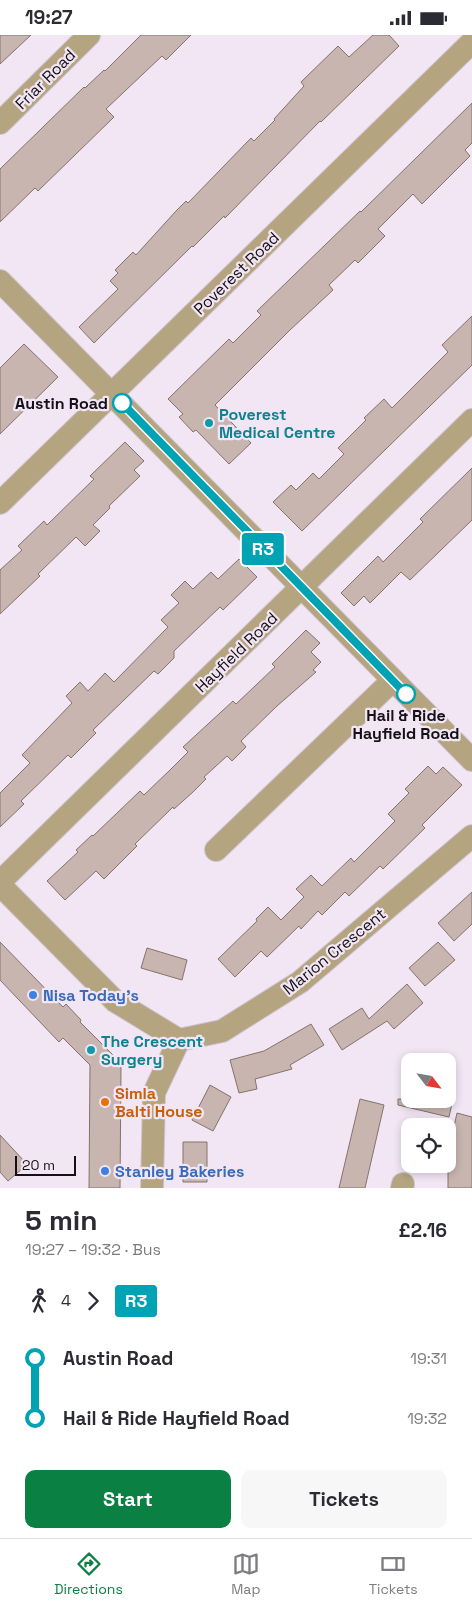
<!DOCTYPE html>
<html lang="en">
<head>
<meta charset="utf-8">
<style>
	body { margin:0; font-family:"Space Grotesk",sans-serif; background:#f7f7f7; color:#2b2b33; height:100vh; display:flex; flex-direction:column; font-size:19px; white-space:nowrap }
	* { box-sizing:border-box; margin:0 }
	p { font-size:16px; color:#7c7c81 }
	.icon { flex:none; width:28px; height:28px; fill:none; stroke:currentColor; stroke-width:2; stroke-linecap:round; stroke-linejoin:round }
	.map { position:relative; height:1153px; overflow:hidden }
	.side { display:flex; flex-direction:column; background:#fff; flex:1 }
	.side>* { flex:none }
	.badge { padding:0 10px; border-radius:4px; font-size:18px; line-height:32px }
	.needle { width:32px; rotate:121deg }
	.fabs { position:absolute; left:401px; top:1018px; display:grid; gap:10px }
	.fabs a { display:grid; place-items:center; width:55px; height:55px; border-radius:10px; background:#fff; box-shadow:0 2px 8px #0003; font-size:25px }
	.scale { position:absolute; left:15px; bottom:12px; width:61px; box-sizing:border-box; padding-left:5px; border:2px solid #141015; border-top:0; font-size:14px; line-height:18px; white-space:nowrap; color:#141015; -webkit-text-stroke:4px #f2e6f5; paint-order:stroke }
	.map>.badge { position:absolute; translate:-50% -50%; box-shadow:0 0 0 2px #fff }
	.legs { display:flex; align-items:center; gap:8px; height:55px; padding:0 25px; font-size:16px }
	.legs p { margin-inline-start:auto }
	.overview { display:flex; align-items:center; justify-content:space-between; height:85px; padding:0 25px }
	h1 { font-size:28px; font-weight:700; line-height:38px }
	.cta { display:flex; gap:10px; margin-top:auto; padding:10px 25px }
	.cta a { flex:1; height:58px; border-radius:10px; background:#0b8043; color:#fff; font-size:20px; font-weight:700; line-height:58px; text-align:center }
	.cta a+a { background:#f7f7f7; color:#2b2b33 }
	ul { padding:0 25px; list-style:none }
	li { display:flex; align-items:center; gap:18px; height:60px; font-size:19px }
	li i { display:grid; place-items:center; width:8px; height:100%; margin:0 6px; background:currentColor }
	li i::after { content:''; width:12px; height:12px; margin:-6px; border:4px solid; border-radius:50%; background:#fff }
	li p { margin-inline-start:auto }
	li:first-child i { background:linear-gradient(#0000 50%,currentColor 0) }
	li:last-child i { background:linear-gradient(currentColor 50%,#0000 0) }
	.status { display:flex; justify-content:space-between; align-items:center; height:35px; padding:0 25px; background:#fff; direction:ltr }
	.status svg { height:14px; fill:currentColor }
	.tabs { display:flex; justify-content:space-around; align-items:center; height:70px; border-top:1px solid #e1e1e2; background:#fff; font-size:14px; color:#7c7c81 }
	.tabs a { display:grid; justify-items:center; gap:2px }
	.tabs .selected { color:#0b8043 }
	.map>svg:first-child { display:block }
	.building { fill:#c8b5af; stroke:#84726d }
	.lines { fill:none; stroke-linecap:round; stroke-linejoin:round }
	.minor-casing { stroke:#cec4d1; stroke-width:24 }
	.minor { stroke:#b4a47f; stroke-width:22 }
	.line-1-casing { stroke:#fff; stroke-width:11 }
	.line-1 { stroke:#00a3b4; stroke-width:8 }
	.stop-1-dot { fill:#fff; stroke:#00a3b4; stroke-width:2.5 }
	.culture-dot { fill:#0f9aa8; stroke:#f2e6f5; stroke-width:2 }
	.shop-dot { fill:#3f7fe0; stroke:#f2e6f5; stroke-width:2 }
	.food-dot { fill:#e8710a; stroke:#f2e6f5; stroke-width:2 }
	.labels { text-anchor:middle; stroke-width:4.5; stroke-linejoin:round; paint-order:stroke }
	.street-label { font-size:16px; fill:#141015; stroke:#f2e6f5 }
	.stop-label { font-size:16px; font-weight:bold; fill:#141015; stroke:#f2e6f5; text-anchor:end }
	.culture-label { font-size:16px; font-weight:bold; fill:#0d838f; stroke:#f2e6f5; text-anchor:start }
	.shop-label { font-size:16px; font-weight:bold; fill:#366cbe; stroke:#f2e6f5; text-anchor:start }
	.food-label { font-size:16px; font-weight:bold; fill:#c56008; stroke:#f2e6f5; text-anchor:start }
</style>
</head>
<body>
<div class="status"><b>19:27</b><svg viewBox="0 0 49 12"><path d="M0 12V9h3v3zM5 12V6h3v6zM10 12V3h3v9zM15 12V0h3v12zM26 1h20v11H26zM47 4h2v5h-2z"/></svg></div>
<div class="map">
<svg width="472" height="1153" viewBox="0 0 472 1153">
	<rect width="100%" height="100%" fill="#f2e6f5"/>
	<path class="building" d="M0 0H31L0 29Z
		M141 0H191L166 25 162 21 106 74 114 82 38 156 35 153 0 187V134L84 52 85 53 104 35 105 36Z
		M373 0H389L399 11 321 87 320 86 225 183 224 181 193 212 192 211 94 308 79 292 118 254 110 246 118 238 115 235 133 217 136 220 176 176 186 166 188 168 251 103 254 106 275 85 274 84 304 51 301 47 338 11 349 22Z
		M472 68V108L465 115 470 121 422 169 413 159 378 194 385 201 358 228 355 225 329 250 333 255 290 295 215 370 251 408 229 429 196 395 193 397 179 382 183 379 168 364 229 304 233 308 261 280 257 276 360 176 361 177Z
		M472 281V330L302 496 273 467 291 450 296 455 313 438 319 444 344 419 338 413 366 385 364 383 384 364 392 373 448 317 442 310Z
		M24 309 58 342 0 399V333Z
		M125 407 144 426 134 435 140 441 109 471 110 473 93 490 100 496 85 511 76 502 38 539 40 541 0 579V535L22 515 18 511 44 486 47 490 94 444 90 441Z
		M472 433V485L410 545 401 537 370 568 364 561 354 571 341 558 378 521 383 527 423 487 420 484Z
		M239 524 257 542 223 575 220 572 174 616V623L158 639 154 636 93 695 96 698 71 723 68 720 21 766 24 769 0 792V758L30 728 22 720 72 668 66 661 80 647 88 656 105 638 114 647 168 592 161 585 179 568 171 560 185 546 193 554 211 537 218 544Z
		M306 595 320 608 311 617 321 627 313 635 316 637 277 671 241 706 246 712 232 726 227 721 204 742 206 744 193 757 174 774 173 772 135 809 137 811 104 844 96 836 65 865 47 846 78 817 76 815 92 800 93 801 140 756 144 760 171 734 188 717 183 712 233 666 236 669 275 632 272 629Z
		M428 731 436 739 443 732 462 750 422 790 425 793 383 834 380 831 349 861 345 857 322 880 318 876 301 894 299 891 267 922 261 916 235 942 218 924 257 886 256 884 268 872 281 885 304 862 296 854 311 840 322 851 351 823 354 827 395 786 388 779 409 758 405 754Z
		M472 857V889L454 906 438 888Z
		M0 907 63 972 66 969 81 985 80 987 116 1023 121 1032 120 1153H89L90 1030 63 1003 59 1007 0 945Z
		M438 907 455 925 425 951 409 933Z
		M147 913 187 925 182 945 141 933Z
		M407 949 423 968 394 994 387 986 342 1015 329 994 362 973 369 984Z
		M311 989 324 1010 290 1030 292 1034 255 1044 257 1054 239 1058 230 1025 264 1016Z
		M210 1050 231 1062 213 1096 192 1085Z
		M360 1064 384 1070 365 1153H339Z
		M398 1064H453L449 1082 398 1070Z
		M457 1078 472 1082V1153H448V1118Z
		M0 1100 25 1127 21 1130 23 1133 8 1146 0 1137Z
		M183 1107H207V1147H183Z"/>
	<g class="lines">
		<g class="minor-casing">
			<path id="minor" d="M0 88 89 0
				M0 246 472 725
				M0 468 472 7
				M216 815 392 646
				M0 847 472 385
				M0 850 115 966 179 1005 222 996 300 947 472 801
				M152 1153 154 1058 179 1005
				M402 1153 403 1149"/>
		</g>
		<use href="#minor" class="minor"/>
	</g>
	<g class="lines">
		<g class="line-1-casing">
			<path id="line-1" d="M122 368 406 659"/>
		</g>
		<use href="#line-1" class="line-1"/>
	</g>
	<g class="stop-1-dot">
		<circle cx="122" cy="368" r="9"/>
		<circle cx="406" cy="659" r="9"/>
	</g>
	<g class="culture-dot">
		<circle cx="209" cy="388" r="5"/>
		<circle cx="91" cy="1015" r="5"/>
	</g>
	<g class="shop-dot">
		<circle cx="33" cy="960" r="5"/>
		<circle cx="105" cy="1136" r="5"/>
	</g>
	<circle class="food-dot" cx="105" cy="1067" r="5"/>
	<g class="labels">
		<g class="street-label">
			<text transform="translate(45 44) rotate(-45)" y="6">Friar Road</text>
			<text transform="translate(236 238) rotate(-44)" y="6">Poverest Road</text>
			<text transform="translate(236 617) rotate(-44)" y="6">Hayfield Road</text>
			<text transform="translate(334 916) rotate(-39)" y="6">Marion Crescent</text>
		</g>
		<g class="stop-label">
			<text x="108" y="374">Austin Road</text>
			<text x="406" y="686" text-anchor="middle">Hail &amp; Ride<tspan x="406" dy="18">Hayfield Road</tspan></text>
		</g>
		<g class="culture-label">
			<text x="219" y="385">Poverest<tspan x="219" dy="18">Medical Centre</tspan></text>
			<text x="101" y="1012">The Crescent<tspan x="101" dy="18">Surgery</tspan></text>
		</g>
		<g class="shop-label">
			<text x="43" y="966">Nisa Today’s</text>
			<text x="115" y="1142">Stanley Bakeries</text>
		</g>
		<g class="food-label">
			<text x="115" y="1064">Simla<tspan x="115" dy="18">Balti House</tspan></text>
		</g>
	</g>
</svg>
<div class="fabs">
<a><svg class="needle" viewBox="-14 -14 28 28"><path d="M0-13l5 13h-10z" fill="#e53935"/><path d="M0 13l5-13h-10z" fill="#7c7c81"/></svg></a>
<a><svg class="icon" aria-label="locate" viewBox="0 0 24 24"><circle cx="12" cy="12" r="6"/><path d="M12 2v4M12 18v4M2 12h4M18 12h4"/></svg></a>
</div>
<div class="scale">20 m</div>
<b class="badge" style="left:263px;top:514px;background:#00a3b4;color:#fff">R3</b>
</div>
<section class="side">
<div class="overview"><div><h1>5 min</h1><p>19:27 – 19:32 · Bus</p></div><b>£2.16</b></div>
<div class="legs"><svg class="icon" aria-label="walk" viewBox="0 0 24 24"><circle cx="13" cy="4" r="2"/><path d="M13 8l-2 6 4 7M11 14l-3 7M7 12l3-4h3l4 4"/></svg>4<svg class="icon" aria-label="forward" viewBox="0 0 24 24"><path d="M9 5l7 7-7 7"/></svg><b class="badge" style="background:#00a3b4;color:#fff">R3</b></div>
<ul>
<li><i style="color:#00a3b4"></i><b>Austin Road</b><p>19:31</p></li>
<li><i style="color:#00a3b4"></i><b>Hail &amp; Ride Hayfield Road</b><p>19:32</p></li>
</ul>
<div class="cta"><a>Start</a><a>Tickets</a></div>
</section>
<nav class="tabs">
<a class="selected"><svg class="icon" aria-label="directions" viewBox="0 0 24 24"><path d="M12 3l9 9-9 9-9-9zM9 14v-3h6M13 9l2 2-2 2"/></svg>Directions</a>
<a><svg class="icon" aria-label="map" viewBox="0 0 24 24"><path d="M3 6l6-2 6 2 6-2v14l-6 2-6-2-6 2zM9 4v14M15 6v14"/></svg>Map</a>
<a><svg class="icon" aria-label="tickets" viewBox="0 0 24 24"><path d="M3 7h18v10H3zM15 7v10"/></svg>Tickets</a>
</nav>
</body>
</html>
